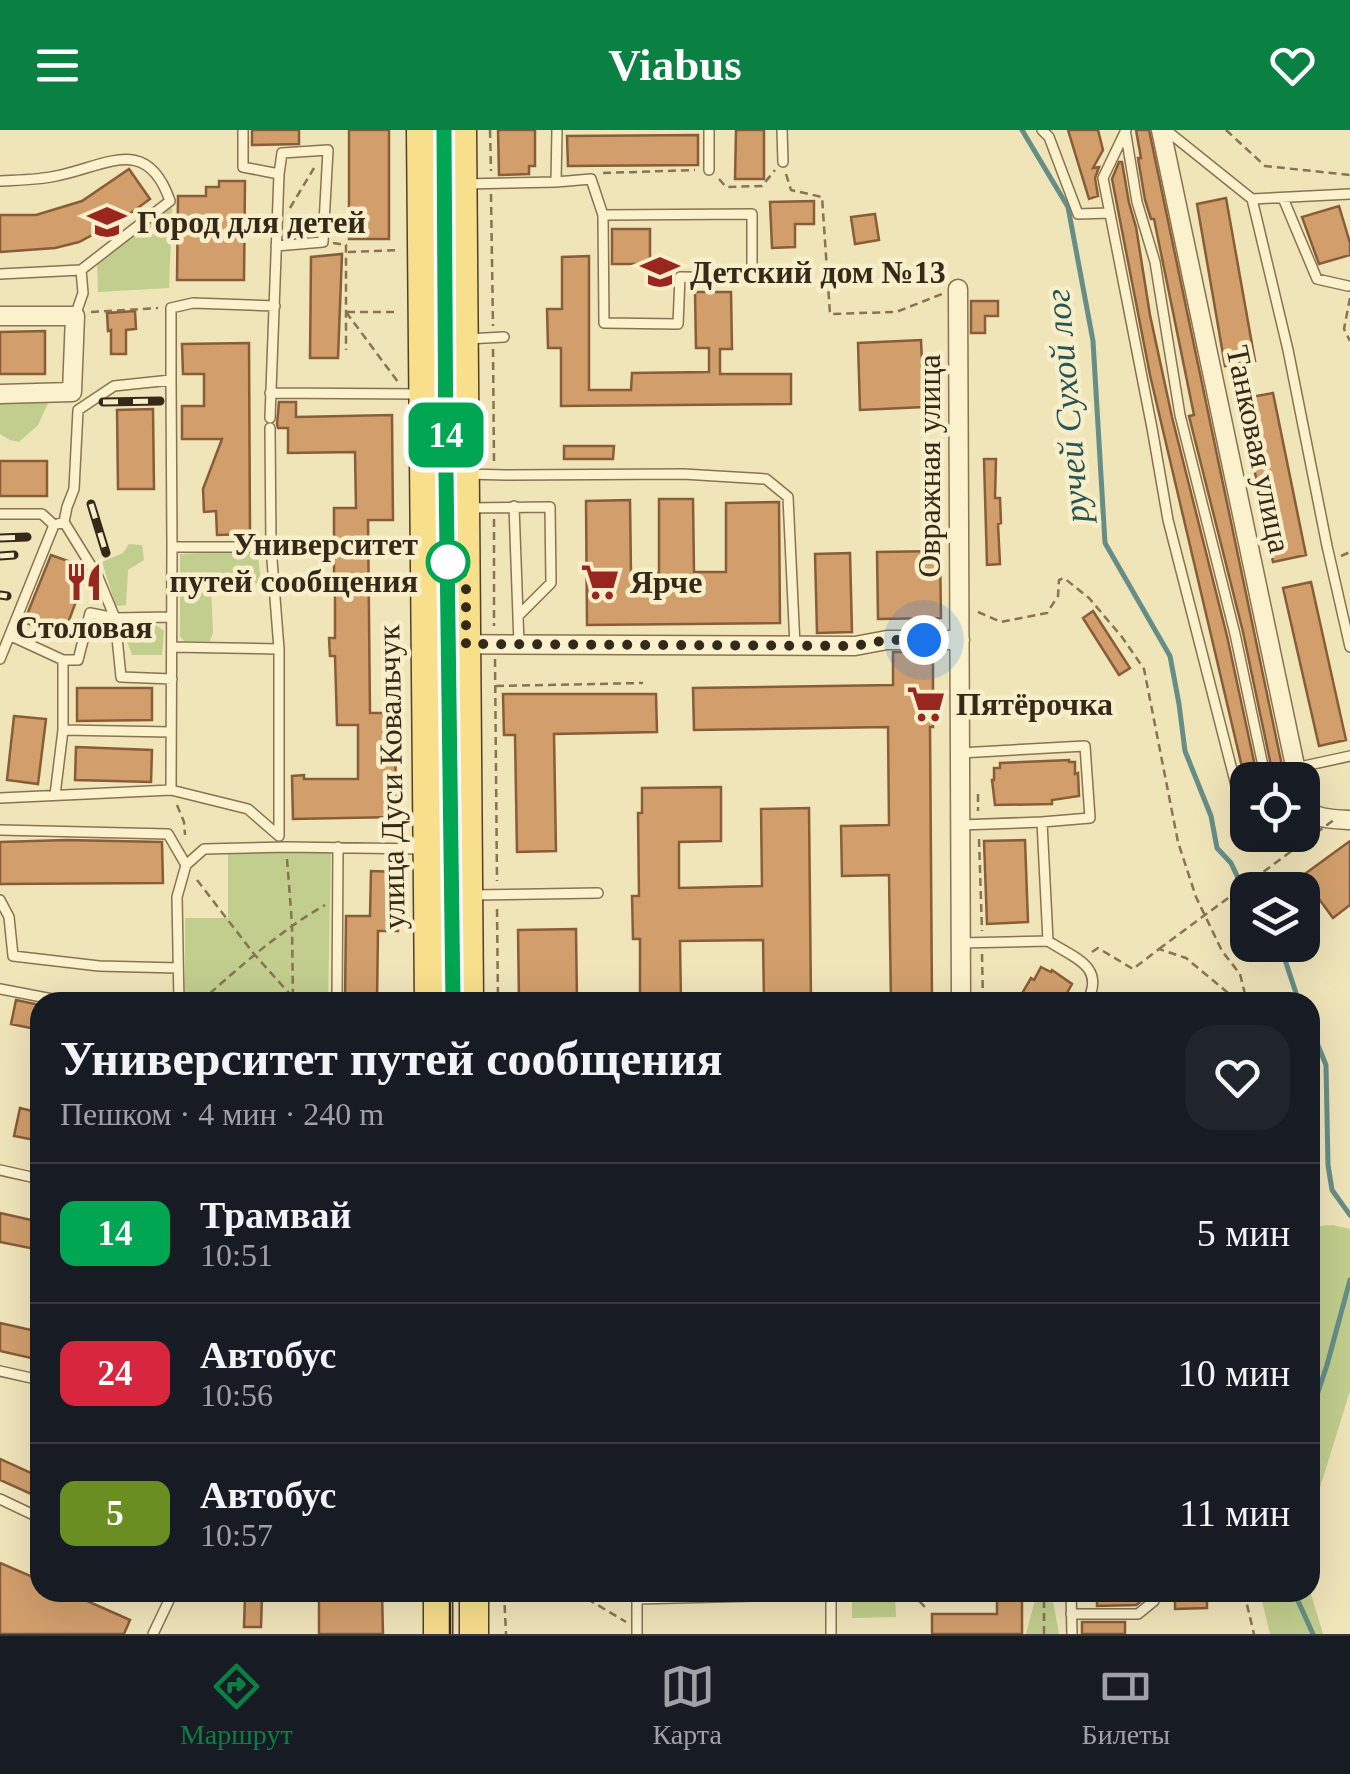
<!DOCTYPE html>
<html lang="ru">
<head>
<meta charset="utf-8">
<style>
	body { margin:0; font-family:"Times New Roman",serif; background:#20242c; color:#f1f3f6; height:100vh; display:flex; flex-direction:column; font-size:38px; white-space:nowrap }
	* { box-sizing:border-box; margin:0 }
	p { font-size:32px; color:#9ea1a6 }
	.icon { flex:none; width:55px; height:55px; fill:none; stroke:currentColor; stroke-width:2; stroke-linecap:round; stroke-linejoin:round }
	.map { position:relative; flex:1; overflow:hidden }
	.side { position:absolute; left:30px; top:862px; width:1290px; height:610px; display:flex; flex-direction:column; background:#171b24; border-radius:30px; box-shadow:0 10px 40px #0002 }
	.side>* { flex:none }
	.badge { padding:0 20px; border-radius:15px; font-size:35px; line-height:65px }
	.buttons { position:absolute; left:1230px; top:632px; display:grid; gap:20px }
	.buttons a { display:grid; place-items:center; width:90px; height:90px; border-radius:20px; background:#171b24; box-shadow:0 10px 40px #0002; font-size:50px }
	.you { position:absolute; width:50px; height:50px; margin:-25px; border:8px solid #fff; border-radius:50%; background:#1a73e8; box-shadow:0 0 0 15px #1a73e833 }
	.map>.badge { position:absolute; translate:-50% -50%; box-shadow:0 0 0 5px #fff }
	.round { display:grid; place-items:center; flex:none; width:105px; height:105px; border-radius:30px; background:#20242c }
	.head { display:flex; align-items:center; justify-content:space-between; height:170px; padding:0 30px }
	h1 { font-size:48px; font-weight:700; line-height:75px }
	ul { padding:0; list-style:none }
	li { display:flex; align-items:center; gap:30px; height:140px; padding:0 30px; border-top:2px solid #363941 }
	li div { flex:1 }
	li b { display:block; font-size:38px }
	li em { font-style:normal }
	li .badge { min-width:110px; font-weight:700; text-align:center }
	header { display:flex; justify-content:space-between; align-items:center; height:130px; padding:0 30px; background:#0b8043; color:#fff; font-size:45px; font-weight:700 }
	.tabs { display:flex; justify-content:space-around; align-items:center; height:140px; border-top:2px solid #363941; background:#171b24; font-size:28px; color:#9ea1a6 }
	.tabs a { display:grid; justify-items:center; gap:5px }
	.tabs .on { color:#0b8043 }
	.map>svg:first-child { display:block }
	.green { fill:#c2ce8d }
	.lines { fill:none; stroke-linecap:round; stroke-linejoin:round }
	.stream { stroke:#668e87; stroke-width:5 }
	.building { fill:#d29e6c; stroke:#885d37; stroke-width:2.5 }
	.lane-casing { stroke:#887353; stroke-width:12 }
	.street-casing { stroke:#887353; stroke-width:21 }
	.primary-casing { stroke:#544028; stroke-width:31 }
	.path { stroke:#887353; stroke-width:2.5; stroke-dasharray:8 5; stroke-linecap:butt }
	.lane { stroke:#fbf1cc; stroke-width:9 }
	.street { stroke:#fbf1cc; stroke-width:18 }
	.primary { stroke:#f8df8c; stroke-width:28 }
	.tram { stroke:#352919; stroke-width:2.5 }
	.rail-casing { stroke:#352919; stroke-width:9 }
	.rail { stroke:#f8eec9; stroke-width:5; stroke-dasharray:15; stroke-linecap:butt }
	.path-bridge { stroke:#887353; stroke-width:2.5; stroke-dasharray:8 5; stroke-linecap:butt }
	.line-casing { stroke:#fff; stroke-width:22 }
	.line { stroke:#00a651; stroke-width:15 }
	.walk { stroke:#352919; stroke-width:10; stroke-dasharray:0 18 }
	.stop-dot { fill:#fff; stroke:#00a651; stroke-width:5 }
	.labels { text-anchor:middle; stroke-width:9; stroke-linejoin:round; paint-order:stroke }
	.poi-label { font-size:32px; font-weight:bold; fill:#352919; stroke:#f8eec9; text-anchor:start }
	.street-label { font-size:32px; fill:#352919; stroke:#f8eec9 }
	.stop-label { font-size:32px; font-weight:bold; fill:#352919; stroke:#f8eec9; text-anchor:end }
	.water-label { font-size:35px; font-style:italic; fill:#275656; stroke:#f8eec9 }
</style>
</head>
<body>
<header><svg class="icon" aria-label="menu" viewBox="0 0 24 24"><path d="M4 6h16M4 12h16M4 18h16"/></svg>Viabus<svg class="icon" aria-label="heart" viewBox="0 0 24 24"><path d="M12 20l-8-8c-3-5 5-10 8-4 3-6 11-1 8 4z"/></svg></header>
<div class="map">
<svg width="1350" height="1504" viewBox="0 0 1350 1504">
	<rect width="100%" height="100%" fill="#f0e4b9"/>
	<path class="green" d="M172 77 169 158 98 162 97 132Z
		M25 254 50 269 38 295 19 312 10 310 0 304V265Z
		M129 414 142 415 144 430 128 440 126 475 116 476 102 432 123 423Z
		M251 421 258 426 261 453 211 455 213 503 210 511H184L180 506V424Z
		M127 488H147L164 501 162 525H132L121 494Z
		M228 723H331L328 872H185V788H228Z
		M1333 1095 1350 1099V1261L1318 1364 1310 1412V1128L1318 1096Z
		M1310 1461 1323 1504H1270L1260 1463Z
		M852 1463H895L896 1487 852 1488Z
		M1032 1463H1055L1053 1471 1059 1504H1026L1035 1470Z"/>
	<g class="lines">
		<path class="stream" d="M1022 0 1068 77 1093 211 1105 413 1170 526 1179 574 1185 621 1211 686 1217 718 1231 733 1248 769
			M1280 815 1299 872
			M1310 896 1326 935 1328 1035 1332 1060 1350 1085
			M1310 1286 1327 1235 1350 1150
			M1294 1462 1313 1504"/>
	</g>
	<path class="building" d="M252 0H299V14L252 15Z
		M349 0H389V109H349Z
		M498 0H535V36H529V44L499 45Z
		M736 0H764V49H735Z
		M1068 0H1098L1103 20 1093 38 1099 37 1095 48 1098 66 1089 69Z
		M1136 0H1149L1285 650H1274L1243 502 1189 286 1194 285 1154 89H1151L1145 70 1138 28H1141Z
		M698 5V35L568 36 567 6Z
		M1119 32H1122L1129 73 1136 97 1150 185 1172 287 1227 506 1258 650H1245L1150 245 1112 49Z
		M129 39 150 69 124 88 79 112 55 118 0 122V85H36L82 71Z
		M219 51H245L244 150H177L178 66H206V57H219Z
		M1226 68 1255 231 1225 236 1197 74Z
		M814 71V94H795V117L772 118 770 72Z
		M1339 76 1350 113V125L1319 134 1302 87Z
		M875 84 879 110 855 114 851 87Z
		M612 99H650V134H612Z
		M342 124 338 228H310L311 127Z
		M589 126V260H631L632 243 709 242V218H696L695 162H731L732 219H720V244H791V274L561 276V218H548L547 179H562V127Z
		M971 171H998V186H985V203H971Z
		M135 181 136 199 126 200V224H111V200L108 201 107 183Z
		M45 201V244H0V202Z
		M921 210 924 277 860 280 858 213Z
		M249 213 250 404 217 405 216 381 204 382 203 359 222 309H182V276H204V244H183L182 214Z
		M1273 263 1306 425 1273 432 1240 269Z
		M279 272H296V287L392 285 393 390H368L370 583H395L396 687 293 689 292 646 304 645V649H358V595H337L335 526H330L329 508H335V462H329V445H334V378H356L355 322 288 323V298H278L277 294Z
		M153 279 154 359H118L117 280Z
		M564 316H614L613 329H564Z
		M984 329H996L995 368H1000L1001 393 998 394 1000 434 987 435Z
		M0 331H47V366H0Z
		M659 369H693L694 442H726V373L779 372 780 493 587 495 586 371 630 370 631 443H659Z
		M940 421 941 488 878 489 877 422Z
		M850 423 852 502 817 503 815 424Z
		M51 425 82 436 86 444 63 507 24 492Z
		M1311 452 1346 610 1319 616 1283 458Z
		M1093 481 1130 538 1119 545 1083 488Z
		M893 522H933V597H930L932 872H891L889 745 842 746 841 696 889 695 888 597 694 600 693 558 893 555Z
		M77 558H152V590L77 591Z
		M503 564H656L657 602 554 604 556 721 517 722 515 605H504Z
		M14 586 46 589 38 654 7 650Z
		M76 617 152 620 151 652 75 650Z
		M1069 630V632H1075V644L1078 643 1079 666 1052 670V674L995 675 992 650H994V638H1000V633Z
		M721 657V711L679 712V758L762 756 761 679 809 678 811 872H764L763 810 680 811 681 872H640V809H633L632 766H639L638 683H642V658Z
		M67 710 162 712 163 753 0 754V712Z
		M1025 710 1028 792 987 794 984 711Z
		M1350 711V775L1333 788 1302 746Z
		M371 741 399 742 398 801H378L377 872H345L346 786H370Z
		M576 799 577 872H519L518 800Z
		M1041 837 1051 842 1052 840 1072 854 1062 872H1017L1031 848 1034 850Z
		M16 870 40 875V900L11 894Z
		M20 978 40 983V1011L14 1006Z
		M0 1083 40 1092V1120L0 1112Z
		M0 1193 40 1202V1230L0 1221Z
		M0 1329 40 1347V1368L0 1350Z
		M0 1433 40 1450V1462H67L130 1490 124 1504H0Z
		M319 1462H382L383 1504H319Z
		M997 1462H1022V1504H932V1484H997Z
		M1097 1462H1140V1472L1136 1475 1097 1476Z
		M1175 1462H1207V1478L1175 1479Z
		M245 1465H262L261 1497H244Z
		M1082 1492H1125V1504H1082Z"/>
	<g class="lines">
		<g class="lane-casing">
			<path id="lane" d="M243 0V37L279 44 270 288
				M709 0V40
				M782 0 783 32
				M1042 0 1049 7 1078 84 1110 83
				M1126 0 1103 48 1152 298 1168 390 1240 671 1248 687
				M1166 0 1252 69 1288 220 1327 416 1350 517
				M1126 5 1137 72 1155 132 1180 285 1235 504 1266 650
				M0 51C19 50 38 50 56 46 106 36 147 4 170 71L81 140 83 163 75 186
				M556 52 591 49 603 85 752 84V148L680 147 678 194 604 193 603 85
				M465 54 556 52 557 0
				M1283 68 1317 149 1348 156
				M1252 69 1350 64
				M276 116 323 112 328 20 282 23 279 44
				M0 144 81 140
				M467 209 504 207
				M171 250V178L193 173 275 176
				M270 263 420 264
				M270 298 271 417 279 519V706L248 679 171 660 172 417H271
				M426 343 506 345 683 344 766 349 788 367 795 516
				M514 376 519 514
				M467 378 550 377 551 453 518 486
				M0 384H42L54 395
				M171 487 115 488 98 447 64 392 67 377 74 359 78 280 114 256 171 250 172 417
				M11 506 63 530
				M172 517 279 519
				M0 529 54 395 64 392
				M63 600 171 602
				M1295 638 1350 626
				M55 665 63 600V530H78L90 483 115 488 121 547 172 549
				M0 668 171 660
				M960 695 1042 692
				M0 700 168 704 186 735
				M471 765 598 763
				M0 770 9 787 13 826 99 836 178 838
				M1048 811C1074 828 1106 836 1087 872
				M960 813 1048 811 1042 692 1090 688 1085 616 960 623
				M0 859 68 872
				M179 872 177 767 186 735 204 719 286 717 424 719
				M337 872 338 717
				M0 1040 40 1049
				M0 1241 40 1250
				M0 1369 40 1388
				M632 1462 637 1469 831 1464V1504
				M1071 1462 1072 1504
				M637 1469V1504
				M1071 1484H1138L1154 1471V1462
				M153 1504 173 1462"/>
		</g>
		<g class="street-casing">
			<path id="street" d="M1161 0 1298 650
				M958 159 961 872
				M0 186H75L72 262 0 264
				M425 514 855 516 887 510H960
				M1302 670C1308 690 1332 689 1350 690"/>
		</g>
		<g class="primary-casing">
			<path id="primary" d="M421 0 429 872
				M462 0 469 872
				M474 1462V1504
				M438 1504V1462"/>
		</g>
		<path class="path" d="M490 0 491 41
			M1226 0 1265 36 1350 45
			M603 43 695 40
			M786 44 791 60 822 67 830 184 896 182 942 164
			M719 49 726 57 762 56 775 40
			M491 64 493 196
			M290 78 314 38
			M333 113 346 115V220
			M348 122 400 120
			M1350 168 1344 199 1350 211
			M91 182 158 178
			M346 182 398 252
			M347 182H399
			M493 219 494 331
			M494 389V496
			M1341 426 1350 422
			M978 482 1001 492 1047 483 1058 466 1059 450 1064 448 1089 468 1122 507 1144 539 1178 712 1196 767 1222 821 1240 844 1247 872
			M495 529 497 751
			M496 556 643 553
			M978 664V681
			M177 675 184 692 185 705
			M979 709 982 801
			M287 729 292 794 293 872
			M197 750 254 824 297 872
			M497 779 498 872
			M1092 822 1098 818 1133 839 1159 819 1186 828 1239 872
			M982 824 983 872
			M200 872C240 837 278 802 325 775
			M504 1462 506 1504
			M576 1462 626 1492
			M910 1462 927 1479
			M1244 1462 1254 1504
			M1044 1504V1462"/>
		<use href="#lane" class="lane"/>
		<use href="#street" class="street"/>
		<use href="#primary" class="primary"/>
		<path class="tram" d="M444 0 453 872
			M450 1462V1504"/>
		<g class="rail-casing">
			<path id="rail" d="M103 272 160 271
				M91 374 106 423
				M0 408 27 407
				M0 426 14 425
				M0 465 7 466"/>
		</g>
		<use href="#rail" class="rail"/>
		<path class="path-bridge" d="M1159 819 1335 689"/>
	</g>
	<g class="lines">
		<g class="line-casing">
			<path id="line" d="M444 0 446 343 453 872"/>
		</g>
		<use href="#line" class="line"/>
		<path class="walk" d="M448 432 466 446V514L854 516 887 510H924"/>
	</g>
	<defs>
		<g id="school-bare" transform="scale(3)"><path d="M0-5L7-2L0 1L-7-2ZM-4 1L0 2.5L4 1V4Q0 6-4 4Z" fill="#9a271f" stroke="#f8eec9" stroke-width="2.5" paint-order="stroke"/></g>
		<g id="restaurant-bare" transform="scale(3)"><path d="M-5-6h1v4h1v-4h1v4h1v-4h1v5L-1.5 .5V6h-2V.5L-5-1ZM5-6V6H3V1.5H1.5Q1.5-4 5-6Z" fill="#9a271f" stroke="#f8eec9" stroke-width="2.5" paint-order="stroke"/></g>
		<g id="supermarket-bare" transform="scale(3)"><path d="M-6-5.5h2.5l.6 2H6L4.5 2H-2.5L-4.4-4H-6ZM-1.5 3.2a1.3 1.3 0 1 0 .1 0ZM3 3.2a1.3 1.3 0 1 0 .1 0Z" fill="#9a271f" stroke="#f8eec9" stroke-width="2.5" paint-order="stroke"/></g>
	</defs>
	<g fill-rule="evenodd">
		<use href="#school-bare" x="107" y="92"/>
		<use href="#school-bare" x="660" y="142"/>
		<use href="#restaurant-bare" x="84" y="452"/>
		<use href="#supermarket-bare" x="600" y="452"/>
		<use href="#supermarket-bare" x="926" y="574"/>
	</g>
	<circle class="stop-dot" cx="448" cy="432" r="20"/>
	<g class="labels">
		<g class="poi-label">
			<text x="137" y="103">Город для детей</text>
			<text x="690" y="153">Детский дом №13</text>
			<text x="630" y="463">Ярче</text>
			<text x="84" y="508" text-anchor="middle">Столовая</text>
			<text x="956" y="585">Пятёрочка</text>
		</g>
		<g class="street-label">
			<text transform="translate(1259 319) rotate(78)" y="11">Танковая улица</text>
			<text transform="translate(929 336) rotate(-90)" y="11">Овражная улица</text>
			<text transform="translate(391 647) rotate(-91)" y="11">улица Дуси Ковальчук</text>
		</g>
		<g class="stop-label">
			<text x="418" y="425">Университет<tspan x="418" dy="37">путей сообщения</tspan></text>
		</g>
		<g class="water-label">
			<text transform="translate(1067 276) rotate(-95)" y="12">ручей Сухой лог</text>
		</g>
	</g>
</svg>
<div class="buttons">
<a><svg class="icon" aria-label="locate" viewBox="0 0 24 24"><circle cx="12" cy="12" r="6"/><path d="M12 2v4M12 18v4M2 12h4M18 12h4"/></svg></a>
<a><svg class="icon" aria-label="layers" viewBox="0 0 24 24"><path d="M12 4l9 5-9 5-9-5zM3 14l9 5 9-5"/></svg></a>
</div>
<div class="you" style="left:924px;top:510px"></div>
<b class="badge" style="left:446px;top:305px;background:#00a651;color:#fff">14</b>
<section class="side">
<div class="head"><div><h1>Университет путей сообщения</h1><p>Пешком · 4 мин · 240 m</p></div><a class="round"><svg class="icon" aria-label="heart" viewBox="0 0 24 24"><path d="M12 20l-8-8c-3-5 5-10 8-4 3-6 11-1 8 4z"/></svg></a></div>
<ul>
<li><span class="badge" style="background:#00a651;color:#fff">14</span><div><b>Трамвай</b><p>10:51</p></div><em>5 мин</em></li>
<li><span class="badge" style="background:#d7263d;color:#fff">24</span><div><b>Автобус</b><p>10:56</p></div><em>10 мин</em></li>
<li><span class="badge" style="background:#6b8e23;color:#fff">5</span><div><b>Автобус</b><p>10:57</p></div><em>11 мин</em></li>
</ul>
</section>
</div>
<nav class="tabs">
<a class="on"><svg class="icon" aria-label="directions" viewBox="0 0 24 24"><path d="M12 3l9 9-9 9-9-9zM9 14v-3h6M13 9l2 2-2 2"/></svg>Маршрут</a>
<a><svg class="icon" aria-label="map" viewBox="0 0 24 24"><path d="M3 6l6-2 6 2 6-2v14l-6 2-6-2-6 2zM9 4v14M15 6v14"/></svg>Карта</a>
<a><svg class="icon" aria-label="tickets" viewBox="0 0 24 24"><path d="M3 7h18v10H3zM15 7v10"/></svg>Билеты</a>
</nav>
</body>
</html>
